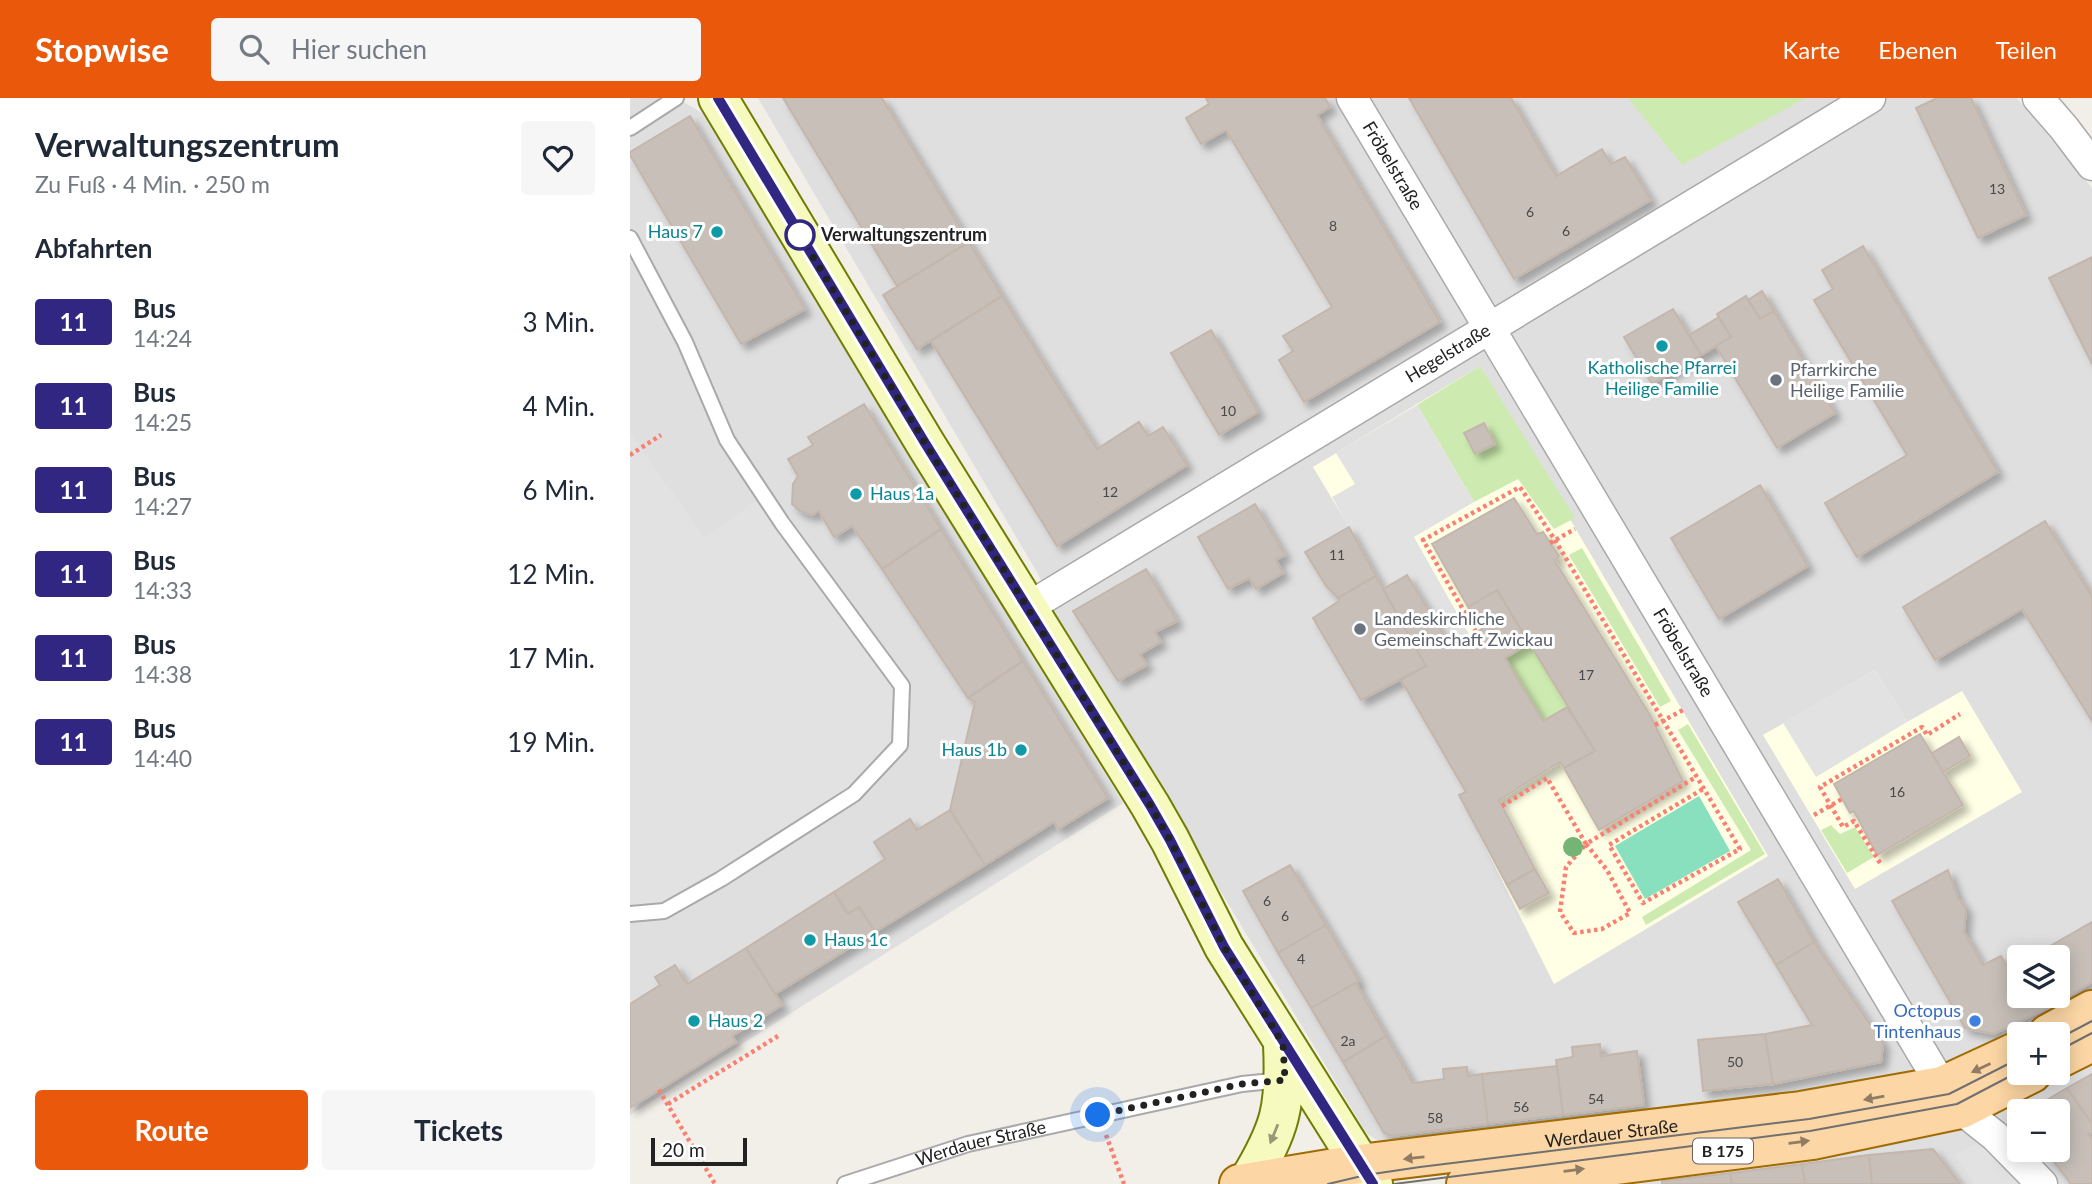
<!DOCTYPE html>
<html lang="de">
<head>
<meta charset="utf-8">
<style>
	body { margin:0; font-family:Lato,sans-serif; background:#f6f6f7; color:#1f2937; height:100vh; display:flex; flex-direction:column; font-size:26px; white-space:nowrap }
	* { box-sizing:border-box; margin:0 }
	p { font-size:23px; color:#747a83 }
	.icon { flex:none; width:38px; height:38px; fill:none; stroke:currentColor; stroke-width:2; stroke-linecap:round; stroke-linejoin:round }
	.map { position:relative; flex:1; overflow:hidden }
	.sheet { display:flex; flex-direction:column; background:#fff; width:630px }
	.sheet>* { flex:none }
	.badge { padding:0 14px; border-radius:5px; font-size:24px; line-height:46px }
	.fabs { position:absolute; left:1377px; top:847px; display:grid; gap:14px }
	.fabs a { display:grid; place-items:center; width:63px; height:63px; border-radius:7px; background:#fff; box-shadow:0 4px 18px #0003; font-size:35px }
	.scale { position:absolute; left:21px; bottom:18px; width:96px; box-sizing:border-box; padding-left:7px; border:4px solid #222; border-top:0; font-size:19px; line-height:24px; white-space:nowrap; color:#222; -webkit-text-stroke:5px #fff; paint-order:stroke }
	.you { position:absolute; width:35px; height:35px; margin:-18px; border:5px solid #fff; border-radius:50%; background:#1a73e8; box-shadow:0 0 0 10px #1a73e833 }
	.map>.badge { position:absolute; translate:-50% -50%; box-shadow:0 0 0 4px #fff }
	h2 { padding:0 35px; font-size:26px; line-height:63px }
	.round { display:grid; place-items:center; flex:none; width:74px; height:74px; border-radius:7px; background:#f6f6f7 }
	.overview { display:flex; align-items:center; justify-content:space-between; height:119px; padding:0 35px }
	h1 { font-size:33px; font-weight:700; line-height:52px }
	.primary-button { display:flex; gap:14px; margin-top:auto; padding:14px 35px }
	.primary-button a { flex:1; height:80px; border-radius:7px; background:#ea580c; color:#fff; font-size:28px; font-weight:700; line-height:80px; text-align:center }
	.primary-button a+a { background:#f6f6f7; color:#1f2937 }
	ul { padding:0; list-style:none }
	li { display:flex; align-items:center; gap:21px; height:84px; padding:0 35px }
	li div { flex:1 }
	li b { display:block; font-size:26px }
	li em { font-style:normal }
	li .badge { min-width:77px; font-weight:700; text-align:center }
	header { display:flex; align-items:center; gap:42px; box-sizing:border-box; height:98px; padding:0 35px; background:#ea580c; color:#fff }
	header strong { font-size:33px }
	nav { display:flex; gap:38px; margin-inline-start:auto; font-size:24px }
	.search { width:490px; height:63px; background:#f6f6f7; display:flex; align-items:center; gap:18px; box-sizing:border-box; padding:0 24px; border-radius:7px; color:#747a83; font-size:26px }
	main { display:flex; flex:1; min-height:0 }
	.map>svg:first-child { display:block }
	.residential { fill:#e0dfdf; fill-rule:evenodd }
	.education { fill:#ffffe5 }
	.grass { fill:#cdebb0 }
	.pitch { fill:#88e0be }
	.parking { fill:#e2e2e2 }
	.building { fill:#c7bfb8; stroke:#c4b6ab; stroke-width:2; filter:url(#shadow) }
	.lines { fill:none; stroke-linecap:round; stroke-linejoin:round }
	.lane-casing { stroke:#a9a9a9; stroke-width:18 }
	.street-casing { stroke:#a9a9a9; stroke-width:33 }
	.secondary-casing { stroke:#707d05; stroke-width:42 }
	.primary-casing { stroke:#a06b00; stroke-width:42 }
	.path { stroke:#fa8072; stroke-width:4.5; stroke-dasharray:3.5 3.5; stroke-linecap:butt }
	.lane { stroke:#fff; stroke-width:14 }
	.street { stroke:#fff; stroke-width:30 }
	.secondary { stroke:#f7fabf; stroke-width:38 }
	.primary { stroke:#fcd6a4; stroke-width:38 }
	.tram { stroke:#707070; stroke-width:2 }
	.tree { fill:#74b475 }
	.oneway { fill:#8f7c63 }
	.oneway2 { fill:#979978 }
	.line-casing { stroke:#fff; stroke-width:16 }
	.line { stroke:#312783; stroke-width:10 }
	.walk { stroke:#222; stroke-width:7; stroke-dasharray:0 12.6 }
	.culture-dot { fill:#0f9aa8; stroke:#fff; stroke-width:2.5 }
	.stop-dot { fill:#fff; stroke:#312783; stroke-width:3.5 }
	.worship-dot { fill:#6b7280; stroke:#fff; stroke-width:2.5 }
	.shop-dot { fill:#3f7fe0; stroke:#fff; stroke-width:2.5 }
	.labels { text-anchor:middle; stroke-width:6; stroke-linejoin:round; paint-order:stroke }
	.number-label { font-size:14px; fill:#4b4948 }
	.shield { fill:#fff; stroke:#646464; stroke-width:2 }
	.shield-label { font-size:16px; font-weight:bold; fill:#222 }
	.street-label { font-size:18px; fill:#222; stroke:#fff }
	.culture-label { font-size:18px; fill:#0d838f; stroke:#fff; text-anchor:start }
	.stop-label { font-size:18px; font-weight:bold; fill:#222; stroke:#fff; text-anchor:start }
	.worship-label { font-size:18px; fill:#5b616d; stroke:#fff; text-anchor:start }
	.shop-label { font-size:18px; fill:#366cbe; stroke:#fff; text-anchor:end }
</style>
</head>
<body>
<header>
<strong>Stopwise</strong>
<div class="search"><svg class="icon" aria-label="search" viewBox="0 0 24 24"><circle cx="10" cy="10" r="6"/><path d="M15 15l6 6"/></svg>Hier suchen</div>
<nav><a>Karte</a><a>Ebenen</a><a>Teilen</a></nav>
</header>
<main>
<section class="sheet">
<div class="overview"><div><h1>Verwaltungszentrum</h1><p>Zu Fuß · 4 Min. · 250 m</p></div><a class="round"><svg class="icon" aria-label="heart" viewBox="0 0 24 24"><path d="M12 20l-8-8c-3-5 5-10 8-4 3-6 11-1 8 4z"/></svg></a></div>
<h2>Abfahrten</h2>
<ul>
<li><span class="badge" style="background:#312783;color:#fff">11</span><div><b>Bus</b><p>14:24</p></div><em>3 Min.</em></li>
<li><span class="badge" style="background:#312783;color:#fff">11</span><div><b>Bus</b><p>14:25</p></div><em>4 Min.</em></li>
<li><span class="badge" style="background:#312783;color:#fff">11</span><div><b>Bus</b><p>14:27</p></div><em>6 Min.</em></li>
<li><span class="badge" style="background:#312783;color:#fff">11</span><div><b>Bus</b><p>14:33</p></div><em>12 Min.</em></li>
<li><span class="badge" style="background:#312783;color:#fff">11</span><div><b>Bus</b><p>14:38</p></div><em>17 Min.</em></li>
<li><span class="badge" style="background:#312783;color:#fff">11</span><div><b>Bus</b><p>14:40</p></div><em>19 Min.</em></li>
</ul>
<div class="primary-button"><a>Route</a><a>Tickets</a></div>
</section>
<div class="map">
<svg width="1462" height="1086" viewBox="0 0 1462 1086">
	<defs>
		<filter id="shadow"><feDropShadow dx="6" dy="6" stdDeviation="3.5" flood-color="#0004"/></filter>
	</defs>
	<rect width="100%" height="100%" fill="#f2efe9"/>
	<path class="residential" d="M0 0H47L72 15 493 705 0 1017Z
		M128 0H1387L1462 90V891L1334 957 1291 973 1169 995 754 1046 737 1036 430 527 408 476ZM1390 859H1428V898H1390Z
		M1462 959V1086H933L1336 1029ZM1390 1013H1428V1052H1390Z"/>
	<path class="education" d="M850 268 1138 758 924 886 829 697 836 693 771 582 796 568 719 429 683 369Z
		M1245 572 1277 624 1332 593 1392 694 1225 791 1133 637Z"/>
	<path class="grass" d="M998 0H1176L1052 67Z
		M850 268 945 420 924 431 888 381 844 404 787 307Z
		M952 450 1041 603 1030 609 939 457Z
		M899 545 937 609 913 623 875 560Z
		M1058 626 1135 756 1016 827 1012 819 1121 752 1048 632Z
		M1201 727 1210 736 1225 729 1244 759 1217 775 1191 732Z"/>
	<path class="pitch" d="M1069 698 1100 753 1015 801 985 748Z"/>
	<path class="parking" d="M787 307 844 404 784 439 840 538 821 549 777 477 753 491 702 399 725 386 706 355Z
		M0 335 75 440 134 397 272 588 270 647 224 696 34 813 0 816Z
		M1245 572 1277 624 1186 679 1153 625Z
		M1382 1025 1389 1036 1390 1052H1400L1422 1086H1345L1325 1057Z"/>
	<path class="building" d="M153 0H252L339 144 267 188Z
		M576 0H695L700 9 687 17 810 224 674 304 649 262 663 253 653 238 702 209 596 32 571 46 556 20 579 6Z
		M779 0H881L926 78 972 51 981 66 995 59 1021 102 884 181Z
		M1307 0H1341L1396 117 1348 140 1286 10Z
		M60 18 175 211 111 246 0 57V54Z
		M339 144 372 198 287 251 253 197Z
		M1233 148 1368 374 1227 459 1195 405 1277 357 1184 202 1203 191 1192 172Z
		M1462 159V266L1419 180Z
		M1132 193 1144 213 1130 221 1118 202Z
		M372 198 467 351 509 324 518 338 533 329 557 367 427 448 301 243Z
		M1116 198 1130 221 1144 213 1205 315 1147 350 1086 248 1101 239 1087 216Z
		M1043 211 1071 257 1022 286 994 239Z
		M1089 219 1101 239 1071 257 1059 237Z
		M581 232 628 314 589 337 541 255Z
		M234 306 311 431 252 471 222 428 204 439 189 413 182 417 170 413 162 406 163 386 168 378 158 361 183 347 178 339Z
		M854 325 865 346 845 356 834 335Z
		M1130 387 1178 468 1089 521 1041 440Z
		M884 400 907 436 913 434 929 458 925 463 1020 617 1053 683 969 732 934 670 965 653 867 492 838 509 802 446Z
		M625 406 655 457 646 462 653 475 626 491 619 480 598 491 568 439Z
		M1415 423 1462 498V623L1392 511 1305 562 1273 509Z
		M719 429 746 478 708 500 697 489 675 454Z
		M311 431 393 563 338 600 252 471Z
		M516 471 547 523 525 534 531 544 510 556 517 567 488 583 443 513Z
		M777 477 821 549 852 531 838 509 867 492 899 545 875 560 913 623 937 609 965 653 934 670 930 664 869 702 905 771 877 787 829 697 836 694 771 582 796 568 753 491Z
		M746 478 796 568 731 602 683 520 709 503 708 500Z
		M393 563 478 700 428 731 424 724 355 767 320 712 345 604 338 600Z
		M1290 636 1333 707 1247 757 1224 713 1220 715 1204 686Z
		M1329 639 1340 658 1313 674 1302 655Z
		M320 712 355 767 245 834 229 809 218 816 204 794 255 761 244 744 280 721 287 732Z
		M660 767 696 827 648 855 613 793Z
		M905 771 919 795 890 811 877 787Z
		M1318 772 1328 800 1336 810 1334 834 1353 867 1371 858 1378 870 1390 865V898H1419L1423 907 1364 936 1335 930 1262 803Z
		M1148 781 1184 844 1146 867 1108 804Z
		M204 794 218 816 229 809 245 834 145 896 116 850Z
		M1462 824V884L1423 907 1419 898H1428V859H1401Z
		M696 827 729 883 681 910 648 855Z
		M1184 844 1253 945 1251 964 1143 986 1135 936 1182 927 1146 867Z
		M116 850 152 907 102 938 106 944 0 1010V906L30 887 25 879 45 867 57 886Z
		M726 885 756 938 713 964 681 910Z
		M1135 936 1143 986 1073 993 1068 942Z
		M756 938 783 985 814 981 813 971 837 969 838 978 852 976 858 1026 762 1038 754 1035 713 964Z
		M970 946 971 958 1007 953 1014 1007 933 1017 926 962 943 959 942 949Z
		M927 968 933 1017 858 1026 852 976Z
		M1462 976V1026L1437 990Z
		M1437 990 1462 1026V1035L1458 1036 1462 1041V1086H1441L1415 1052H1428V1013H1398Z
		M1303 1051 1330 1086H1242L1239 1057Z
		M1239 1057 1242 1086H1175L1172 1066Z
		M1172 1066 1175 1086H1102L1100 1075Z
		M1100 1075 1102 1086H1032V1083Z"/>
	<g class="lines">
		<g class="lane-casing">
			<g id="lane">
				<path d="M0 30 46 0"/>
				<path d="M0 140 55 244 97 342 152 425 272 588 270 647 224 696 91 781 34 813 0 816"/>
				<path id="s1" d="M215 1086 338 1046 612 986 652 982"/>
			</g>
		</g>
		<g class="street-casing">
			<g id="street">
				<path id="s2" d="M722 0 1312 988 1331 1011 1365 1038 1412 1086"/>
				<path d="M1408 0 1434 30 1462 67"/>
				<path id="s3" d="M397 510 1240 0"/>
			</g>
		</g>
		<g class="secondary-casing">
			<path id="secondary" d="M88 0 295 345 520 707 540 742 594 849 743 1086
				M618 1084C651 1030 656 1009 653 946"/>
		</g>
		<g class="primary-casing">
			<g id="primary">
				<path d="M1418 936 1462 912"/>
				<path d="M1428 961 1462 944"/>
				<path id="s4" d="M609 1086 729 1066 1171 1013 1312 988 1390 952"/>
				<path d="M836 1086 1183 1042 1331 1011 1402 975"/>
			</g>
		</g>
		<path class="path" d="M0 357 31 337
			M920 445 945 431
			M846 534 793 442 890 389 925 442 1110 751 1013 805 979 747 1073 691
			M1025 627 1053 612
			M872 708 917 680 956 746 1066 679
			M1184 717 1212 701
			M956 746 977 772 1000 815 972 831 944 835 930 814 936 769Z
			M1250 765 1224 723 1213 729 1190 689 1292 629 1297 637 1330 616
			M29 992 85 1086
			M38 1006 148 938
			M476 1037 494 1086"/>
		<use href="#lane" class="lane"/>
		<use href="#street" class="street"/>
		<use href="#secondary" class="secondary"/>
		<use href="#primary" class="primary"/>
		<path class="tram" d="M1428 941 1462 923
			M1428 953 1462 935
			M698 1086 736 1077 790 1069 1179 1021 1319 996 1390 960
			M764 1086 1180 1033 1327 1006 1390 973"/>
	</g>
	<circle class="tree" cx="943" cy="749" r="10"/>
	<defs><path id="oneway-solid" d="M-6-.8H1V-3.2L6.5 0L1 3.2V.8H-6Z" transform="scale(1.75)"/></defs>
	<g class="oneway">
		<use href="#oneway-solid" transform="translate(1351 970) rotate(155)"/>
		<use href="#oneway-solid" transform="translate(1244 1000) rotate(170)"/>
		<use href="#oneway-solid" transform="translate(1169 1044) rotate(-7)"/>
		<use href="#oneway-solid" transform="translate(784 1060) rotate(174)"/>
		<use href="#oneway-solid" transform="translate(944 1072) rotate(-7)"/>
	</g>
	<use class="oneway2" href="#oneway-solid" transform="translate(644 1036) rotate(112)"/>
	<g class="lines">
		<g class="line-casing">
			<path id="line" d="M88 0 295 345 520 707 540 742 594 849 743 1086"/>
		</g>
		<use href="#line" class="line"/>
		<path class="walk" d="M170 137 167 132 295 345 520 707 540 742 594 849 653 946 655 982 612 986 468 1017"/>
	</g>
	<g class="culture-dot">
		<circle cx="87" cy="134" r="7"/>
		<circle cx="1032" cy="248" r="7"/>
		<circle cx="226" cy="396" r="7"/>
		<circle cx="391" cy="652" r="7"/>
		<circle cx="180" cy="842" r="7"/>
		<circle cx="64" cy="923" r="7"/>
	</g>
	<circle class="stop-dot" cx="170" cy="137" r="14"/>
	<g class="worship-dot">
		<circle cx="1146" cy="282" r="7"/>
		<circle cx="730" cy="531" r="7"/>
	</g>
	<circle class="shop-dot" cx="1345" cy="923" r="7"/>
	<g class="labels">
		<g class="number-label">
			<text x="1367" y="96">13</text>
			<text x="900" y="119">6</text>
			<text x="703" y="133">8</text>
			<text x="936" y="138">6</text>
			<text x="598" y="318">10</text>
			<text x="480" y="399">12</text>
			<text x="707" y="462">11</text>
			<text x="956" y="582">17</text>
			<text x="1267" y="699">16</text>
			<text x="637" y="808">6</text>
			<text x="655" y="823">6</text>
			<text x="671" y="866">4</text>
			<text x="718" y="948">2a</text>
			<text x="1105" y="969">50</text>
			<text x="966" y="1006">54</text>
			<text x="891" y="1014">56</text>
			<text x="805" y="1025">58</text>
		</g>
		<rect class="shield" x="1063" y="1040.5" width="60" height="25" rx="5"/>
		<g class="shield-label">
			<text x="1093" y="1059">B 175</text>
		</g>
		<g class="street-label">
			<text dy="6" stroke="none"><textPath href="#s2" startOffset="79">Fröbelstraße</textPath></text>
			<text dy="6" stroke="none"><textPath href="#s3" startOffset="492">Hegelstraße</textPath></text>
			<text dy="6" stroke="none"><textPath href="#s2" startOffset="646">Fröbelstraße</textPath></text>
			<text dy="6" stroke="none"><textPath href="#s4" startOffset="376">Werdauer Straße</textPath></text>
			<text dy="6" stroke="none"><textPath href="#s1" startOffset="142">Werdauer Straße</textPath></text>
		</g>
		<g class="culture-label">
			<text x="73" y="140" text-anchor="end">Haus 7</text>
			<text x="1032" y="276" text-anchor="middle">Katholische Pfarrei<tspan x="1032" dy="21">Heilige Familie</tspan></text>
			<text x="240" y="402">Haus 1a</text>
			<text x="377" y="658" text-anchor="end">Haus 1b</text>
			<text x="194" y="848">Haus 1c</text>
			<text x="78" y="929">Haus 2</text>
		</g>
		<g class="stop-label">
			<text x="191" y="143">Verwaltungszentrum</text>
		</g>
		<g class="worship-label">
			<text x="1160" y="278">Pfarrkirche<tspan x="1160" dy="21">Heilige Familie</tspan></text>
			<text x="744" y="527">Landeskirchliche<tspan x="744" dy="21">Gemeinschaft Zwickau</tspan></text>
		</g>
		<g class="shop-label">
			<text x="1331" y="919">Octopus<tspan x="1331" dy="21">Tintenhaus</tspan></text>
		</g>
	</g>
</svg>
<div class="fabs">
<a><svg class="icon" aria-label="layers" viewBox="0 0 24 24"><path d="M12 4l9 5-9 5-9-5zM3 14l9 5 9-5"/></svg></a>
<a>+</a>
<a>−</a>
</div>
<div class="scale">20 m</div>
<div class="you" style="left:468px;top:1017px"></div>
</div>
</main>
</body>
</html>
